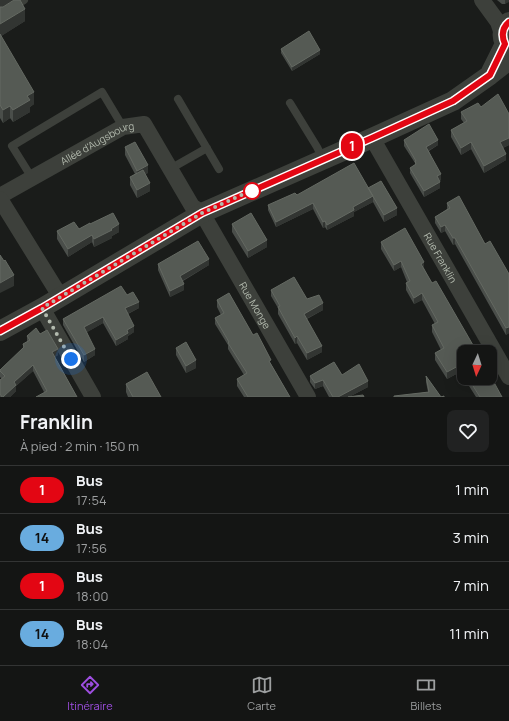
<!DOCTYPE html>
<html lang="fr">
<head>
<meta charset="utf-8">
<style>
	body { margin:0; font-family:Manrope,sans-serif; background:#212222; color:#f1f3f6; height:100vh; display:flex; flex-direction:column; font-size:15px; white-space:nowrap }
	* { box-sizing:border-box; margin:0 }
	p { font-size:13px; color:#9d9fa0 }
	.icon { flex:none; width:22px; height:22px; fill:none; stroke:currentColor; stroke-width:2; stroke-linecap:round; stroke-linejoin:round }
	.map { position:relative; height:397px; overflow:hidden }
	.side { display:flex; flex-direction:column; background:#141514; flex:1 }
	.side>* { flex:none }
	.badge { padding:0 8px; border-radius:13px; font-size:14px; line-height:26px }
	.needle { width:26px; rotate:184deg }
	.controls { position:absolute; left:457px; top:345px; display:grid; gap:8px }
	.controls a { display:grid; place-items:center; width:40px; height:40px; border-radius:8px; background:#141514; box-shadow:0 4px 16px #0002,0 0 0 1px #333434; font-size:20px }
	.you { position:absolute; width:20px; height:20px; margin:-10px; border:3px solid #fff; border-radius:50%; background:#1a73e8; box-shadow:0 0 0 6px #1a73e833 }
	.map>.badge { position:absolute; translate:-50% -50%; box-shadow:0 0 0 2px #fff }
	.round { display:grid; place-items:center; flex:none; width:42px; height:42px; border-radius:8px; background:#212222 }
	.headline { display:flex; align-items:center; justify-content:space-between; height:68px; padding:0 20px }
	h1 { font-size:19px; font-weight:700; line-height:30px }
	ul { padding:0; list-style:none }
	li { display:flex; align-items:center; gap:12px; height:48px; padding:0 20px; border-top:1px solid #333434 }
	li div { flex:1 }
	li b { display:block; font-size:15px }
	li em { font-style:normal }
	li .badge { min-width:44px; font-weight:700; text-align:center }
	.menu { display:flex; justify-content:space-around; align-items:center; height:56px; border-top:1px solid #333434; background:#141514; font-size:11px; color:#9d9fa0 }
	.menu a { display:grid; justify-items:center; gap:2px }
	.menu .on { color:#9e4ee0 }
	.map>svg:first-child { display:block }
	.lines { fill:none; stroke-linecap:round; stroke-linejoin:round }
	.service { stroke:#3d403b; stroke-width:8 }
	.minor { stroke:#3d403b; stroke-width:16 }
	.tertiary { stroke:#3d403b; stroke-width:20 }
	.wall { fill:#4a4e4a }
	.shaded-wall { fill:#323532 }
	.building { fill:#555a54; stroke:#646962 }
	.line-casing { stroke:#fff; stroke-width:9 }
	.line { stroke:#e30613; stroke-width:6 }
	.walk { stroke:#b3baae; stroke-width:4; stroke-dasharray:0 7.2 }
	.stop-dot { fill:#fff; stroke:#e30613; stroke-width:2 }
	.labels { text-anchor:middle; stroke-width:3; stroke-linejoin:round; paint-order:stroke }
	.street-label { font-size:10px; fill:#b3baae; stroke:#151715 }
</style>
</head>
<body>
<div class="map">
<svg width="509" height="397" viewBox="0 0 509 397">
	<rect width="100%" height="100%" fill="#1a1c1a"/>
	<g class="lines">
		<path class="service" d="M0 15 24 0
			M178 99 219 169
			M290 103 317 147 323 159
			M170 169 207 148
			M32 178 12 146 102 92 123 127"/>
		<g class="minor">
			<path d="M482 0 498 22 502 34"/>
			<path id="s1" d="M372 138 509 377"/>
			<path id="s2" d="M0 196 123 127 144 124 192 206 202 213 206 220 308 397"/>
			<path d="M0 199 60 296"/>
			<path d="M42 308 93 397"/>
		</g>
		<path class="tertiary" d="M509 22C500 30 501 40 509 48
			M491 72 505 44
			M0 331 42 308 202 213 372 138 453 101 490 75 509 60"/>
	</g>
	<path class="wall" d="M0 0H13L2 7 25 21 1 36 34 104 30 107V112L13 122 10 118 3 123 0 118Z
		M497 0H509L505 4H502Z
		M281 49 320 54 292 71 281 53Z
		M481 107 509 145 503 148 506 160 484 173 471 149 461 155 451 137V130L464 123 461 119V112Z
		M404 140 438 145 429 151 441 180 439 181 440 188 424 197 410 173V168L415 165V163L404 146Z
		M125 147 148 173 145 174 150 191 137 198 130 185V177L135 174 125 155Z
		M368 188 397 215 384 222 373 202 354 212V216L327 230 325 227 323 228 313 209 276 227 268 210V205L368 189Z
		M447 203 485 244 509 274V333L506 335 455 244 453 245 445 231 441 233 435 223V217L447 209Z
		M90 224 119 232 112 236V238L94 247 92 242 68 257 57 239V231L79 229Z
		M232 224 267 247 248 258 232 232Z
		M381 242 424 268 464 352V378L460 372 447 379 435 360V353L441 350 432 332V325L435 324 422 300 414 304 406 290V283L407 282 401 267 394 271 381 249Z
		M158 264 209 265 183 281 184 290 170 297 158 270Z
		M271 290 307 299 323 310 307 319 322 352 307 360 297 343 295 344 278 314V308L271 296Z
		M127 295 139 308 128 314 134 332 128 336V339L116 346 103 323 87 332 95 355 84 362 63 325V319Z
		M217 300 253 335 271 364 290 397H244L237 386V379L244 375 228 349V345L215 324V318L221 315 217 307Z
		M40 334 58 355 55 357 77 397 44 392 33 371 16 386V391L10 397H0V380L2 379 0 377V370L23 349V344L27 342V336Z
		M176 348 196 368 186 373 176 355Z
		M342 375 368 387 349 397H364H329L323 386 315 389 310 382V376Z
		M426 376 441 397H394L428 392 426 382Z
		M464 378H490L502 397H476Z
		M126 384 161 397H128L126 392Z"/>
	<path class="shaded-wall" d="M0 0H13L0 9Z
		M505 0H509V2L505 4Z
		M25 9V21L0 37V24Z
		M320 50V54L292 71V67Z
		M34 92V104L30 107V112L13 122V110L27 96Z
		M10 106V118L3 123V110Z
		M509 138V145L500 149V142Z
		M438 140V145L426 152V147Z
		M471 142V149L461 155V148Z
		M506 154V160L484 173V166Z
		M148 165V173L137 178V171Z
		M441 174V180L437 182V176Z
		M440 182V188L424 197V191Z
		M150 183V191L137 198V190Z
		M373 196V202L354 212V216L327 230V225L353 207Z
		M313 203V209L276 227V222Z
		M397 208V215L384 222V215Z
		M325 221V227L323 228V222Z
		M119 224V232L112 236V238L94 247V239Z
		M445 225V231L441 233V227Z
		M92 235V242L68 257V249Z
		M453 238H455V244L453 245Z
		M267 240V247L248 258V251Z
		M209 259V265L180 282V276Z
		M401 261V267L394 271V265Z
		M424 262V268L421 270V264Z
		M14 275V286L0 293V283Z
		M184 284V290L170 297V291Z
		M422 293V300L414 304V298Z
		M139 302V308L125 315V308Z
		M323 303V310L304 320V314Z
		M103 317V323L84 334V327Z
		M134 326V332L128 336V339L116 346V340L127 330Z
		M509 327V333L506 335V328Z
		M297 336V343L295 344V338Z
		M322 346V352L307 360V353Z
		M58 349V355L52 359V352Z
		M95 349V355L84 362V355Z
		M196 360V368L186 373V366Z
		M33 365V371L16 386V391L10 397H3L14 382Z
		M460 365V372L447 379V372Z
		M323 380V386L315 389V383Z
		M368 381V387L349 397H338Z"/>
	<path class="building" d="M14 0H20L25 9 0 24V7H3Z
		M309 31 320 50 292 67 281 49Z
		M0 34 34 92 27 96 30 100 13 110 10 106 3 110 0 105Z
		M498 94 509 114V138L500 142 506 154 484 166 471 142 461 148 451 130 467 121 461 112 478 103 481 107Z
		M429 124 438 140 426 147 441 174 437 176 440 182 424 191 410 168 416 164 415 161H416L404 140Z
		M135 142 148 165 137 171 125 147Z
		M354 163 373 196 353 207 354 210 327 225 325 221 323 222 313 203 276 222 268 205 295 193 297 195Z
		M143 170 150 183 137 190 130 177Z
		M381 181 397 208 384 215 368 188Z
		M459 196 485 244 490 241 509 274V327L506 328 455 238H453L445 225 441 227 435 217 450 208 447 203Z
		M113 213 119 224 111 229 112 230 94 239 92 235 68 249 57 231 74 222 79 229 90 223V224Z
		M251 213 267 240 248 251 232 224Z
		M405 228 424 262 421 264 432 283 436 281 477 352H464V371L460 365 447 372 435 353 444 348 432 325 438 322 422 293 414 298 406 283 410 281 401 261 394 265 381 242Z
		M198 241 209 259 180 276 184 284 170 291 158 264Z
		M0 255 4 261 5 260 14 275 0 283Z
		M294 277 307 299 319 295 323 303 304 314 322 346 307 353 297 336 295 338 278 307 280 306 271 290Z
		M121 286 127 295 133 292 139 302 125 308 134 326 127 330 128 333 116 340 103 317 84 327 95 349 84 355 63 319Z
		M229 293 253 335 257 333 271 360 269 361 290 397H248L237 379 247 373 228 343 229 342 215 318 224 313 217 300Z
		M36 328 40 334 47 330 58 349 52 352 77 397H36L47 391 33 365 14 382 16 385 3 397H2L0 394V380L5 376 0 371V370L24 347 23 344 30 340 27 336Z
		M186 342 196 360 186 366 176 348Z
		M334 362 342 375 359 364 368 381 338 397H333L323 380 315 383 310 376Z
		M147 372 161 397H133L126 384Z
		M490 375 502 397H480L468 378H490Z
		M426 376 441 397 444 396V397H394V396L429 392Z
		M363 395 364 397H348Z"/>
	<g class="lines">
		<g class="line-casing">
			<path id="line" d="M0 331 42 308 202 213 372 138 453 101 490 75 505 44C501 35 502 28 509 22"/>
		</g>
		<use href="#line" class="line"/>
		<path class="walk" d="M71 359 42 308 202 213 257 188 252 191"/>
	</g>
	<circle class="stop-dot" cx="252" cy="191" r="8"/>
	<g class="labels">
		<g class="street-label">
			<text dy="4" stroke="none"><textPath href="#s2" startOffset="111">Allée d'Augsbourg</textPath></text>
			<text dy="4" stroke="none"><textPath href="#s1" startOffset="138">Rue Franklin</textPath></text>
			<text dy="4" stroke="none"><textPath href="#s2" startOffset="376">Rue Monge</textPath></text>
		</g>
	</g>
</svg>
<div class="controls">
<a><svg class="needle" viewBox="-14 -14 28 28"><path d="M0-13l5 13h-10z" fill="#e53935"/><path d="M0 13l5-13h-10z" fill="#9d9fa0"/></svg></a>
</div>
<div class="you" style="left:71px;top:359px"></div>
<b class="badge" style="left:352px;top:146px;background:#e30613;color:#fff">1</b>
</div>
<section class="side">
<div class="headline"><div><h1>Franklin</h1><p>À pied · 2 min · 150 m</p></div><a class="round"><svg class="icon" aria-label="heart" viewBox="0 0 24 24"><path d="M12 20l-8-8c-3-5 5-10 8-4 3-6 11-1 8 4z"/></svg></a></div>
<ul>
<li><span class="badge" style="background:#e30613;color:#fff">1</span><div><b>Bus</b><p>17:54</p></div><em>1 min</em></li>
<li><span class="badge" style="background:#69acdf;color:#111">14</span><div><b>Bus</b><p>17:56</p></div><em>3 min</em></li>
<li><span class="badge" style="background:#e30613;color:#fff">1</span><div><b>Bus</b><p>18:00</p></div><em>7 min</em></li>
<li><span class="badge" style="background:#69acdf;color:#111">14</span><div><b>Bus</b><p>18:04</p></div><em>11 min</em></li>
</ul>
</section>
<nav class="menu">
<a class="on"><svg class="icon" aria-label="directions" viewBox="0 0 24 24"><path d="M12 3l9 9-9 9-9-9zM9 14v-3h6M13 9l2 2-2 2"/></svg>Itinéraire</a>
<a><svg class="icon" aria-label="map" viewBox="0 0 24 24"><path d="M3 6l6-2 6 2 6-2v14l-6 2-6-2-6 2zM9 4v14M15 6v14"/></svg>Carte</a>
<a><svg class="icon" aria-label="tickets" viewBox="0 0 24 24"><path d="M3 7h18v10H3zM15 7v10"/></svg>Billets</a>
</nav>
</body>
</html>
